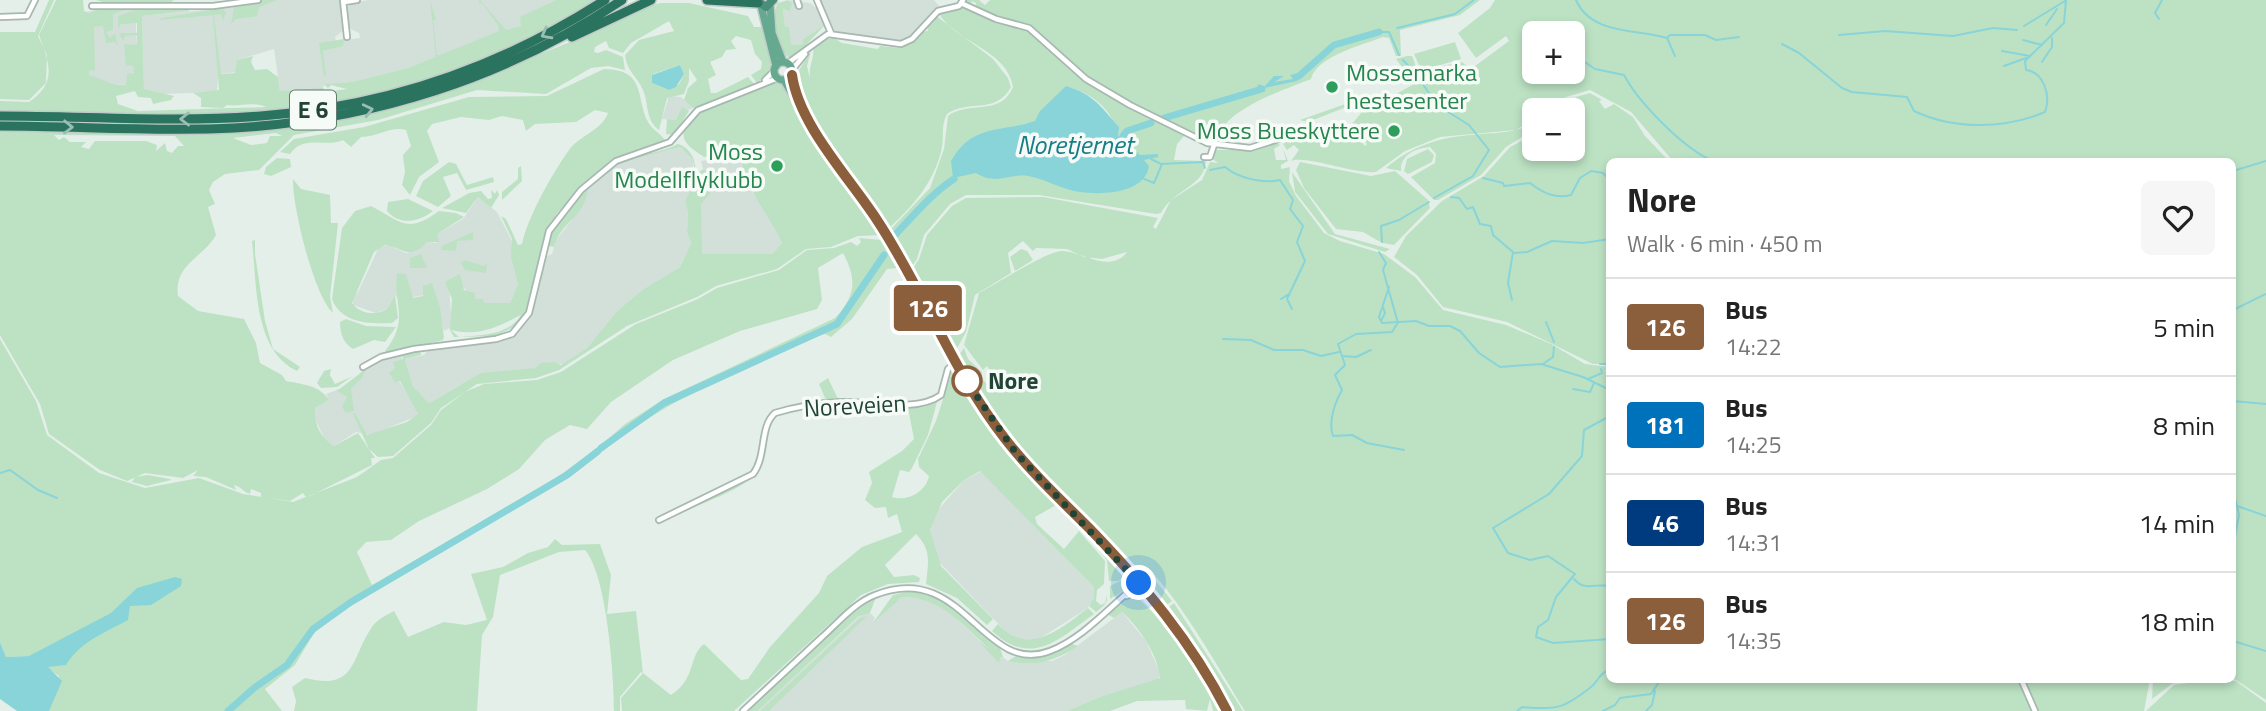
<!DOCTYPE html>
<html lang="en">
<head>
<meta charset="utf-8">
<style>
	body { margin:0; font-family:"Titillium Web",sans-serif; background:#f6f6f6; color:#222; height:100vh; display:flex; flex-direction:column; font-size:26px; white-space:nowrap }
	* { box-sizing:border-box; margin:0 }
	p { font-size:23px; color:#767676 }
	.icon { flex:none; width:38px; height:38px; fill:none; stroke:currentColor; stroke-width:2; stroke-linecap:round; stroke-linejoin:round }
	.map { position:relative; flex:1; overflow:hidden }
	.sheet { position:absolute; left:1606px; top:158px; width:630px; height:525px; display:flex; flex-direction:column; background:#fff; border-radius:10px; box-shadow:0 4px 10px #0003 }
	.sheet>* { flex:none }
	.badge { padding:0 14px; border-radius:5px; font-size:24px; line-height:46px }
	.controls { position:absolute; left:1522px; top:21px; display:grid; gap:14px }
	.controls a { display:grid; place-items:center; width:63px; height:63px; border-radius:10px; background:#fff; box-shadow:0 4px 10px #0003; font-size:35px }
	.you { position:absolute; width:35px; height:35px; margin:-18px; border:5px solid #fff; border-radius:50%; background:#1a73e8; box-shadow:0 0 0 10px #1a73e833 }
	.map>.badge { position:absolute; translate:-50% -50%; box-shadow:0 0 0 4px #fff }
	.round { display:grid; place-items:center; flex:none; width:74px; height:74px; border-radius:10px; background:#f6f6f6 }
	.summary { display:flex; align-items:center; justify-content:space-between; height:119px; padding:0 21px }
	h1 { font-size:33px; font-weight:700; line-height:52px }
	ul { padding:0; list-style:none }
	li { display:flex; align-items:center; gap:21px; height:98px; padding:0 21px; border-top:2px solid #e0e0e0 }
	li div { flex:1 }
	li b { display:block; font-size:26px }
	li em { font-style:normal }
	li .badge { min-width:77px; font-weight:700; text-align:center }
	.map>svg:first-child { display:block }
	.built { fill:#d3e0d9 }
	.green { fill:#bce2c3; fill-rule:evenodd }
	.water { fill:#89d4d9 }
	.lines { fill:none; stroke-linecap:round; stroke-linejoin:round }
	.stream { stroke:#89d4d9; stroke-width:2 }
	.river { stroke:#89d4d9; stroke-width:7 }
	.minor-casing { stroke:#a7b8b1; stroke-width:8 }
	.primary-casing { stroke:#c1cbc7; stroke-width:10 }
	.trunk-casing { stroke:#c1cbc7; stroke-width:11 }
	.motorway-casing { stroke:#c1cbc7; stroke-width:12 }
	.minor { stroke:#fff; stroke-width:4.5 }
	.primary { stroke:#66a991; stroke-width:7 }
	.trunk { stroke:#488e78; stroke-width:8 }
	.motorway { stroke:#2a735e; stroke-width:9 }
	.oneway { stroke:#9abeb3 }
	.line-casing { stroke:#fff; stroke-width:16 }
	.line { stroke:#8b5e3c; stroke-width:10 }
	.walk { stroke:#224437; stroke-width:7; stroke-dasharray:0 12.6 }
	.leisure-dot { fill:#2e9e5b; stroke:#f6fbf8; stroke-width:2.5 }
	.stop-dot { fill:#fff; stroke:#8b5e3c; stroke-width:3.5 }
	.labels { text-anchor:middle; stroke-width:7; stroke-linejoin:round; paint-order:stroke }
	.shield { fill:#f6fbf8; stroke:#627b71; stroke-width:2 }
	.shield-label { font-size:23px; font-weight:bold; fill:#224437 }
	.leisure-label { font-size:24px; fill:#27864d; stroke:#f6fbf8; text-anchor:end }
	.stop-label { font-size:24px; font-weight:bold; fill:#224437; stroke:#f6fbf8; text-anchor:start }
	.street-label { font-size:24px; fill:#224437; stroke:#f6fbf8 }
	.water-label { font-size:26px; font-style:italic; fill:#157e86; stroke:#f6fbf8 }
</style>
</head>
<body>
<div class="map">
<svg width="2266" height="711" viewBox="0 0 2266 711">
	<rect width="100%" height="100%" fill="#e5efea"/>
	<path class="built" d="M264 0H341L345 29 335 37 336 41 360 38 359 33 349 28 347 8 351 3 368 0H556L521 27 408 68 351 82 325 84 322 89 317 90 280 91 274 49 237 60 238 72 218 74 217 92 164 94 144 90 142 16 234 7Z
		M790 0 810 3 820 11 823 19V26L803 39V44L791 45 785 28 783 7 788 12Z
		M820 0H934L940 7 931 13 914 35 895 43 835 32Z
		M131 7 135 9 138 65 126 85 102 83 89 75 87 12 101 8Z
		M669 96 681 97 693 108 680 113 676 120 662 119Z
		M680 147 693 160V182L696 184 685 201 688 211 687 232 691 243 680 267 642 290 617 311 587 348 563 364 540 363 535 368 460 385 429 403 413 386 405 359 424 355 430 348 502 341 514 335 530 316 545 257 552 254 556 240 572 220 588 189 621 163Z
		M731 156 741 162 746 183 768 214 782 243 772 254H702L699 220 703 169 701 161Z
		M478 197 497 212 514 245 518 284 510 303H484L475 299 462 286 449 285 452 327 444 331 434 293 399 300 395 295 387 309 376 313 353 305V296L358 292 379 247 389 245 406 253 416 251 427 242 437 243V234L463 219Z
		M402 355 399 381 418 411 417 416 371 435 356 432 334 446 325 440 314 417 315 408 329 400 326 394 344 387 377 361Z
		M982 471 1094 587V597L1088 608 1039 639H1020L1006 632 938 561 930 530 937 511 964 480Z
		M902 597 923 599 944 607 980 641 1008 661H1052L1065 655 1122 612 1146 641 1161 675 1158 679 1102 696 1067 711H758L863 613 868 611 875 618 872 622Z"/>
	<path class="green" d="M49 0H54L38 36 47 55 46 83 29 100 0 99V32H35Z
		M56 0H83L84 11 90 13 101 8H131L113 14V30L106 32 110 38 115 33 118 47 115 42 106 43 103 26 94 27 95 70 89 71V75C104 79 107 85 126 85L127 74 134 73 133 66 126 65 124 44 137 45V35L125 36 123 41 119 33H137V23L121 24 118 28V16L143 7H188L189 11 142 16 144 89 174 96 171 100 153 104 151 98 138 97 135 91 116 96 118 104 138 111 266 107C254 101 240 107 227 105L223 108 201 107V98L193 93 219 90 213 15 159 20 162 18 223 8 226 13 223 21 221 14 214 15 221 74 235 73 237 60 253 56 251 62 255 70 267 69 278 77 280 91 323 88 326 92 347 89 331 85 328 88 324 84 351 82 408 68 436 57 430 0 436 20H433L437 55H440L499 31 498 25 482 3H478L480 0 506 30 521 26 520 17 556 0H597C489 66 372 105 245 113 164 118 82 112 0 111V101L29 102C58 83 49 62 39 35Z
		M96 0H174L170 3 110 4Z
		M264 0H277L259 7 257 16 236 19 231 24 234 7Z
		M788 0 792 3 789 12 783 8 785 27H789L791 45 803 44V39L823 26V19L824 26 795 57H788C776 46 770 17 778 3Z
		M965 0H979L985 5 990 0H1480L1460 15 1400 30 1401 56H1396L1389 38 1383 37C1362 45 1317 56 1311 79 1289 88 1214 112 1218 144L1140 108 1086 77 1031 27 1000 18 976 6V3L972 1 971 4Z
		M1495 0H2266V700L2233 678V161H1673L1631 112 1590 90 1566 97 1545 110H1535V118L1516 130 1440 137 1405 151 1376 172C1352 174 1307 155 1291 161L1299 150 1294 145 1287 150 1283 144 1301 135H1336L1358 138 1365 146 1367 144 1359 134 1346 131 1367 106 1398 93 1432 74 1471 69 1509 41 1506 36 1476 58 1458 33 1490 8ZM1535 33H1573V72H1535Z
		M661 3H689L748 16 754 27H762L771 60 768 74 757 83 751 75 761 69 762 62 755 54 751 40 736 36 731 41 736 49 726 50 722 57 710 62 716 75 708 79 711 93H716L748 77 754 84 693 108 684 100 688 88 697 80 689 68V81L684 94 667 98 659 130C645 120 649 104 643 90 637 76 627 72 625 55L639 40 674 31 669 21 631 43 623 53 609 48 606 41 595 47 594 52 598 53 606 50 623 57 625 70 608 66 591 68 546 94 477 90 378 120 294 135 259 170 225 174 213 182 209 190 215 204 208 207 216 235C203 258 174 264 178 296L198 311 244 319 256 343 260 363 282 375 286 381C301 384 320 385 329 400L315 408C314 425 320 437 334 446L358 433 375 458H371L372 465 312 495 306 497 303 493 290 501 261 497V493L251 489 250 494C243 492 242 487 234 485L236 490 206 477 193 476 198 470 183 478 145 473 127 481 100 470 49 434 40 404 0 335V130C141 130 284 142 421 101 479 83 533 55 589 35 614 26 634 8 661 3ZM680 65 684 74 679 84 669 90 652 83 653 74ZM276 133 282 136H270L267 143 251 145 233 138ZM54 135 175 136 184 146H178L172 153 167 151 165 143 156 151 157 145 146 141H95L89 149 81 147 86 142H70L64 137 59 140Z
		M967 7 1023 27 1086 81 1128 107 1186 134 1177 144 1174 160 1206 161C1204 187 1174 189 1161 213L1156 214 1039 195H966L950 204 924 235 917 259 911 268 889 231 930 188 944 149 948 116C968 100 1001 117 1013 87 1007 49 955 43 938 12ZM1071 88C1096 95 1114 113 1118 136L1122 138 1027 159Z
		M935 15 993 59 1008 78 1011 87C996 115 968 99 947 114 941 125 944 135 942 147 935 182 913 206 887 230L812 120 801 101 796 75 811 51 807 66 810 79C808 66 815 58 813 47L821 40 834 38 842 43 878 49 880 46 901 48 920 32 928 31 927 24H932Z
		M344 39 343 46 323 51 326 76 324 77 319 43Z
		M1455 42 1461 59 1423 70 1462 62 1468 67 1439 69 1423 74 1414 54Z
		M523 50 526 51C462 78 397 105 329 115 220 131 110 125 0 123V119L139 121 352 107Z
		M1407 56H1412L1420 77 1413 81 1396 59Z
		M604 69C645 70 636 94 647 120 651 129 659 132 665 140L613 159 558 212 546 232 528 310 517 325 496 336 454 337 450 330 452 299 445 282 460 274 464 290 475 293V299H483L484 303H510L518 284 511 257 512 239 501 216 506 219 518 245 522 244C528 216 552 174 569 150 579 136 602 130 608 113L595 110 576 122 535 124 526 131 523 120 502 116 489 120 461 117 432 124 427 131 439 162 419 177 410 195 402 185 405 172 403 155 411 146 406 130C390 126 378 137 361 137L351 147 343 140C327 148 303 134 290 154L280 152 294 139 364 127 469 97 547 96ZM521 315C508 336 481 335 459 337L451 330C479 337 497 327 521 315Z
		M778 82 782 84 882 235 858 236 831 247 806 249 777 269 716 286 697 297 627 326 559 370 536 378 477 384 441 408 431 423 393 456 378 457 369 449 353 414 355 413 367 435 407 422 418 414 400 381 395 382 389 373 395 368 393 362 403 359 402 355 420 351 421 355 405 359 413 386 429 403 481 373 535 368 540 363 554 362 561 365 587 348 617 311 642 290 680 267 691 243 687 232 688 212 685 201 701 170 709 171 713 190 701 204 702 254H772L782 243C769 215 749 193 741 162L731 157 710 162 708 159 751 151 704 157C698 153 686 146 684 138 677 113 759 85 778 82Z
		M1590 93 1602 100 1599 101 1605 109 1614 104 1633 117 1645 136 1669 161H1610V364H1593L1507 322 1443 307 1417 275 1394 257 1406 236 1442 201 1484 176 1510 147 1535 134V149H1573V110H1562L1573 103 1576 97Z
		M1348 103 1352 108 1349 106 1308 122 1300 120Z
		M682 107 689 111 674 135 666 134 667 119 676 120Z
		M1535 122V129L1506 147 1481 175 1438 200H1434L1411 177 1435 163 1436 154 1430 147C1416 148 1400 155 1401 171L1386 168C1410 147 1440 137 1471 135 1496 132 1513 135 1535 122Z
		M1277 143 1280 145 1274 149 1276 160H1286L1283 149 1288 161 1281 165V169L1290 167 1289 181 1296 196 1324 233 1340 241 1384 254 1415 277 1443 310 1506 325 1551 344 1585 364 1610 367V679H2019L2034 711H1245C1225 679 1170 581 1142 565L1133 568C1071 500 999 443 957 358L964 348 968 359 982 372 981 377 988 386 991 372 987 366 983 370 964 345 979 293C996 284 1046 252 1061 251 1080 250 1110 275 1127 252L1102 259 1084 257 1067 249 1036 248 1033 251 1023 241 1008 253 1011 273 975 295 966 332 955 352 928 301 933 305 935 303 912 270 919 259 927 235 952 206 966 198 1043 197 1158 218 1153 227 1156 229 1171 200 1202 180 1210 162 1218 163 1211 158 1216 150H1251Z
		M678 144C691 148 697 161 695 174L693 160 680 147 621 163 588 189C584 219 561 221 554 247L549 246C546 224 599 170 620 161 639 154 661 153 678 144Z
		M1428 149 1434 155 1432 162 1408 174 1404 171 1407 159Z
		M277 158 290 159 291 167 271 176 264 174 266 167Z
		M449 162 456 164 467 185 493 177 494 182 466 190 457 173 443 177 451 196 438 207 416 196 423 181Z
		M1300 162 1371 176 1395 171 1428 200 1430 208 1394 245 1382 243 1363 232 1336 229 1304 188 1296 170Z
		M521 166 522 181 502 200V192L518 179V168Z
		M1292 172 1335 234 1390 249 1385 252 1328 234 1295 192Z
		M293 179 301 189 330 195 331 223H338L330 297 333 313C314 296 292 206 293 179Z
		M491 190 495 194 497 190 499 195 491 208 478 197 466 213 442 208 469 193 481 191 488 199 492 198Z
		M408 199 433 211C419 222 400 226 387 211L388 202Z
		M371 206C401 221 406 235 439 211L456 213 464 217 437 234 439 242H427C409 262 403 247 385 245L374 252 352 303C360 314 376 316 387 309L395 295 398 318 392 323C371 324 341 324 332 299L342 228 355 211Z
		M473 232V240L457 241 456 251 441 250 442 246Z
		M859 238 881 240 897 268 887 269 852 319 831 337 825 334C805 339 789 350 770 357 710 383 653 410 602 452L599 447 625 424 664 399 835 318C856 296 857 279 843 253L818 268 822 300 817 309 740 331 673 360 611 402 587 429 570 425 545 440 519 469 487 489 419 521 391 540 366 542 357 552 372 585 553 480 596 449 600 454 570 477 353 604 314 633 295 665 265 689 282 711H49L59 676 29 656 6 657 0 642V339L36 401 47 435 99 473 145 488 199 478 243 494 293 502 357 477 381 460 393 458 431 425 441 410 465 392 484 384 537 380 561 372 636 324 698 299 717 288 779 270 807 250 834 248 851 242 857 246 861 242Z
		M255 240V254L265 321 273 349 300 367 297 371C253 350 257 284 252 241Z
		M1021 249 1027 251 1033 260 1015 271 1010 257Z
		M421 254 427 268H410V258Z
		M465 260 484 266 487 262 486 273 465 270 461 263Z
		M397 273 406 274 413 298 423 296V286L432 283 440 307 444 337 443 340 388 354 385 351C410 319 393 306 397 273Z
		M907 276 950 356V358L910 291Z
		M346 319 366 326 396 327 385 342 374 340 353 349C343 343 340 333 340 322Z
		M367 368 361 379 351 388 354 411 346 413 342 407 347 397 337 391Z
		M331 369 330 375 335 384 353 376 337 387 321 388 317 383 324 371Z
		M953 369H956L961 381 1058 503 1003 444Z
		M952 371 992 433 1056 505 1035 517 1037 524 1064 549 1079 531 1060 509 1105 561 1104 584 1097 590 1096 601 1101 605 1105 603 1107 595C1108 604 1102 607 1096 612L1089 606 1094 597V587L980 471 964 480 942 502 930 530 941 566 993 619 987 625 957 598 926 584C928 563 932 550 916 534L885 565 894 577 914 575 920 578 919 582 888 584 861 595 734 711H622L621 698 643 673 641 672 620 697V711H614C614 676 607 575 585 550L559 552 500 575 493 617 482 635 477 711H294L296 701 292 687 305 678C357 691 350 659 372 627 377 619 387 615 394 611L408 637 444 622 466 625 487 620 471 574 503 567 528 553 548 547 555 539 562 545 600 544 611 575 607 614 636 611 643 673 671 695C697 678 688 656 704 644L741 680 748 679 770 647 819 593 827 576 862 547 902 532 897 514 888 518 886 507 875 508 865 500 872 483 869 472 902 451 914 439 909 413 901 407C859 408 814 399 774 416 765 432 769 452 760 468 745 493 685 507 660 523V521L747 479 762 459 772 416 836 403 872 406 937 402 928 435 912 468 909 472 900 470 892 497C907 502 926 492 929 476L919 467 918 459 936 421Z
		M828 378 839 401 774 412C753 432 775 460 738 482L669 515 659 518V516L666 515C690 504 749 484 759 460 764 445 763 427 770 412L826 400 819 384Z
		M148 475 170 479 171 480 147 486 132 482 135 477Z
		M1088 536 1121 571 1124 576 1119 581H1109L1107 560Z
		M1141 567 1146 569 1172 601 1165 606 1134 570Z
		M1126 578 1125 590 1110 599V586Z
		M874 591 854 605 737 711 849 606Z
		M910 591C956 597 966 624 1000 648L1003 657H1000L999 663 979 642 991 650C961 625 944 598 902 597L873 623 893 595Z
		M1120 595C1119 601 1105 610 1097 615 1064 641 1031 673 992 635 999 638 1008 647 1019 649 1057 658 1094 617 1120 595Z
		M876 597 870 613 859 616 758 711H746L848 616Z
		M1138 598 1179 638 1203 674 1221 711H1213L1210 699 1207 711 1186 709 1185 700 1137 701 1110 711H1067L1102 696 1160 678C1158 655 1139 627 1122 612L1114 618 1107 614 1125 600Z
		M1174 603 1243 711H1229L1169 607Z
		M1088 608 1094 614C1059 639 1032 668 992 631L998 624C1028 657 1061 629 1088 608Z
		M867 616 769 711H760L859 619Z
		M1070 643 1078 646C1056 661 1035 667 1008 661L1016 656H1044Z
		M2022 679H2150L2144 711H2036Z
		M2153 679H2195L2173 683 2152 699Z
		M2217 679 2236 681 2266 703V711H2146L2174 685Z"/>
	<path class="water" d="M680 65 684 74 676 87 669 90 652 83V75Z
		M1306 71 1297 81 1255 90 1259 84 1264 87 1274 76H1284L1274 82 1293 79 1290 75Z
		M1066 86C1095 95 1100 106 1119 127L1118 136 1123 137 1140 155 1158 154V157L1144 160 1149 166C1145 194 1101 195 1080 192 1062 190 1046 179 1028 176 1009 173 996 186 976 173L953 178 951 161C973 123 1001 133 1035 121L1040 111Z
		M175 577 182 579 181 586 151 605 130 606 128 620C104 633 80 642 66 665L48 667 62 681 49 711H17L0 699V642L6 657 29 656 111 613 137 588Z"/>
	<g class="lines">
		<path class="stream" d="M1576 0C1591 35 1637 29 1667 38L1670 35H1705L1716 40 1739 37
			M2159 19 2155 13 2162 0
			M1535 25 1555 28 1560 33
			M2046 25 2057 9
			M2024 26 2065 1
			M1397 28 1455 14 1474 0
			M1379 32H1389L1399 55
			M1839 35 1885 31 1953 36 1993 28 2017 30
			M1667 38 1675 56
			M2023 40 2042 45
			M1782 44 1799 53 1842 88 1852 92 1907 97 1914 111C1954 130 2005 129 2045 112 2051 96 2044 72 2026 70L2025 61 2064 23 2066 0
			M2002 51 2030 56
			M1573 54 1595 69 1624 75C1639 103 1684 149 1713 161
			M1403 60 1418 76
			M2042 62 2052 47V38
			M2004 66 2026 58
			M1420 80 1437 105 1469 125 1489 150 1473 176 1434 198
			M1151 159 1161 164 1203 162 1205 168
			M1210 170 1225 167C1238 178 1263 184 1280 180L1293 200 1290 209 1303 226 1297 242 1305 261 1287 299 1292 309
			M2233 171 2266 161
			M1142 178 1154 183 1162 164
			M1483 178 1503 183 1504 186 1530 183C1543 193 1555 199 1571 195L1580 178 1591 171 1603 173 1610 180
			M1451 197 1459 198 1467 209 1473 207 1480 224 1491 226 1493 235 1513 252 1508 283 1512 300
			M1382 242 1381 226 1399 220 1429 202
			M1379 252 1386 263 1383 270 1398 323
			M1514 253 1527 252 1552 241 1583 243 1610 239
			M1389 287 1379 317 1382 323 1416 321 1429 326H1450L1460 331 1479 353 1500 367 1541 364 1583 377 1610 390
			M1281 299 1289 294
			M2233 310 2266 294
			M1381 321 1385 313 1383 307
			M1546 322 1554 342
			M1397 324 1392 332 1356 334 1338 344 1345 365 1335 375 1342 390C1335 402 1328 422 1333 436L1352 435 1367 443 1404 450
			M1223 339 1251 340 1274 350H1303L1321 356 1339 352
			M1342 356 1356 357 1371 350
			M1543 364 1553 357 1554 347
			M1600 364H1610
			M1588 379 1602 373 1601 369
			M1573 389 1590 392 1594 383
			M2233 401 2266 404
			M1610 416 1584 430 1582 456 1549 494 1493 528 1508 553 1530 560 1548 556 1575 574 1556 597 1548 620 1538 627 1536 637 1553 643 1610 639
			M0 473 10 470 38 490 57 498
			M2233 492 2237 506 2266 516
			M2233 546 2239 515 2237 506
			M1574 579C1585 592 1595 583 1610 586
			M2233 641 2266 651
			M1517 711 1522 707C1557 710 1563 709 1591 687 1599 681 1597 675 1610 669
			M1603 711 1615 705 1620 698 1651 694 1661 679
			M1646 711 1652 705 1655 691"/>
		<path class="river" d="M1299 76 1334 45 1379 32
			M1164 118 1262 89
			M1123 136 1127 131 1151 123
			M895 235C915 214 931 194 954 179
			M601 448 664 403 837 324 884 255
			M228 711 254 688 287 665 313 629 351 602 567 475 598 451"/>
		<g class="minor-casing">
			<path id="minor" d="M343 0 347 37
				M797 0 799 6
				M817 0 831 33
				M344 2 357 0
				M963 4 996 19 1029 28 1086 79 1130 105 1207 143 1250 148 1285 137
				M92 6H213L258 0
				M0 17 27 16 35 0
				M788 63 828 34 901 44 912 39 938 11 959 6 963 0
				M792 70 805 54
				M765 80 774 71
				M1204 157H1210L1214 145
				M363 367 381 357 414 349 496 339 512 334 529 313 549 231 581 190 616 161 670 142 698 110 778 78
				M659 520 753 474C767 456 759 427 775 413 795 407 820 403 840 402 868 401 917 413 941 395L948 369 956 362
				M1127 596 1142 587
				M2021 679 2035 711
				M743 711C769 687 795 662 821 638 838 623 854 603 875 595 964 559 982 677 1050 651 1084 638 1111 605 1139 583"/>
		</g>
		<g class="primary-casing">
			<path id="primary" d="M770 5 772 33 783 62
				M761 6 776 66
				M774 71a9 9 0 1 1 18 0a9 9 0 1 1-18 0Z
				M784 80C818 140 862 194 898 253 934 314 961 380 1003 437 1029 471 1061 499 1090 529 1143 584 1193 642 1226 711
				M1128 592 1131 574"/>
		</g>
		<g class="trunk-casing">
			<path id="trunk" d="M756 0 766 7 773 0"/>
		</g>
		<g class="motorway-casing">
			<path id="motorway" d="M707 0 758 3
				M572 37 651 0
				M0 116C87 116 174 123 261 116 384 107 501 67 605 0
				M0 126C78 126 156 132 234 128 373 120 506 78 622 0"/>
		</g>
		<use href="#minor" class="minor"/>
		<use href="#primary" class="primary"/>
		<use href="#trunk" class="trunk"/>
		<use href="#motorway" class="motorway"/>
	</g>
	<defs><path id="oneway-chevron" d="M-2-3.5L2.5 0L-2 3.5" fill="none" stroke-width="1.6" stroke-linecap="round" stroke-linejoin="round" transform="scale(1.75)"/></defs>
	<g class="oneway">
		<use href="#oneway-chevron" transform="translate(546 34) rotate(152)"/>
		<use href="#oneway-chevron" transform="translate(368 110) rotate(-13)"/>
		<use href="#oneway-chevron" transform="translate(185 119) rotate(179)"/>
		<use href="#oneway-chevron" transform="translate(68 127) rotate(1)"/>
	</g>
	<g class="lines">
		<g class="line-casing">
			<path id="line" d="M792 75C799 125 849 177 877 220 924 291 953 373 1006 440 1031 472 1061 500 1090 529 1143 584 1192 642 1227 711"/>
		</g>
		<use href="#line" class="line"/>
		<path class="walk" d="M967 381 965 379 1016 453 1139 583"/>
	</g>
	<g class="leisure-dot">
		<circle cx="1332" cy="87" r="7"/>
		<circle cx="1394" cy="131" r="7"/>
		<circle cx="777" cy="166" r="7"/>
	</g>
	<circle class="stop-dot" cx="967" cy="381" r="14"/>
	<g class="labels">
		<rect class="shield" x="290" y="90.5" width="46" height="39" rx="5"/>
		<g class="shield-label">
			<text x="313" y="118">E 6</text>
		</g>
		<g class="leisure-label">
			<text x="1346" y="81" text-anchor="start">Mossemarka<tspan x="1346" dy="28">hestesenter</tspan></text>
			<text x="1380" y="139">Moss Bueskyttere</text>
			<text x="763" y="160">Moss<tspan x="763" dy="28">Modellflyklubb</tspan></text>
		</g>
		<g class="stop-label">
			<text x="988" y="389">Nore</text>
		</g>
		<g class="street-label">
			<text transform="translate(855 406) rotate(-3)" y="8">Noreveien</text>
		</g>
		<g class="water-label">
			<text x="1075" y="154">Noretjernet</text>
		</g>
	</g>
</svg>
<div class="controls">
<a>+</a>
<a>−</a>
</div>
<div class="you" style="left:1139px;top:583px"></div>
<b class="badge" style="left:928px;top:308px;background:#8b5e3c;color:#fff">126</b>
<section class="sheet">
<div class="summary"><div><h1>Nore</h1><p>Walk · 6 min · 450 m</p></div><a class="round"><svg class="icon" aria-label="heart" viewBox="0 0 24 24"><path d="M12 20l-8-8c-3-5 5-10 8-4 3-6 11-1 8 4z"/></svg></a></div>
<ul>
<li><span class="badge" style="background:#8b5e3c;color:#fff">126</span><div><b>Bus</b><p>14:22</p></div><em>5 min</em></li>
<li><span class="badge" style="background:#0072bc;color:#fff">181</span><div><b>Bus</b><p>14:25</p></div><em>8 min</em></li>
<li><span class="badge" style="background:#003b80;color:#fff">46</span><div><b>Bus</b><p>14:31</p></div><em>14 min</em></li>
<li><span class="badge" style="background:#8b5e3c;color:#fff">126</span><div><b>Bus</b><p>14:35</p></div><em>18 min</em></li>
</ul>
</section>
</div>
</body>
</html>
